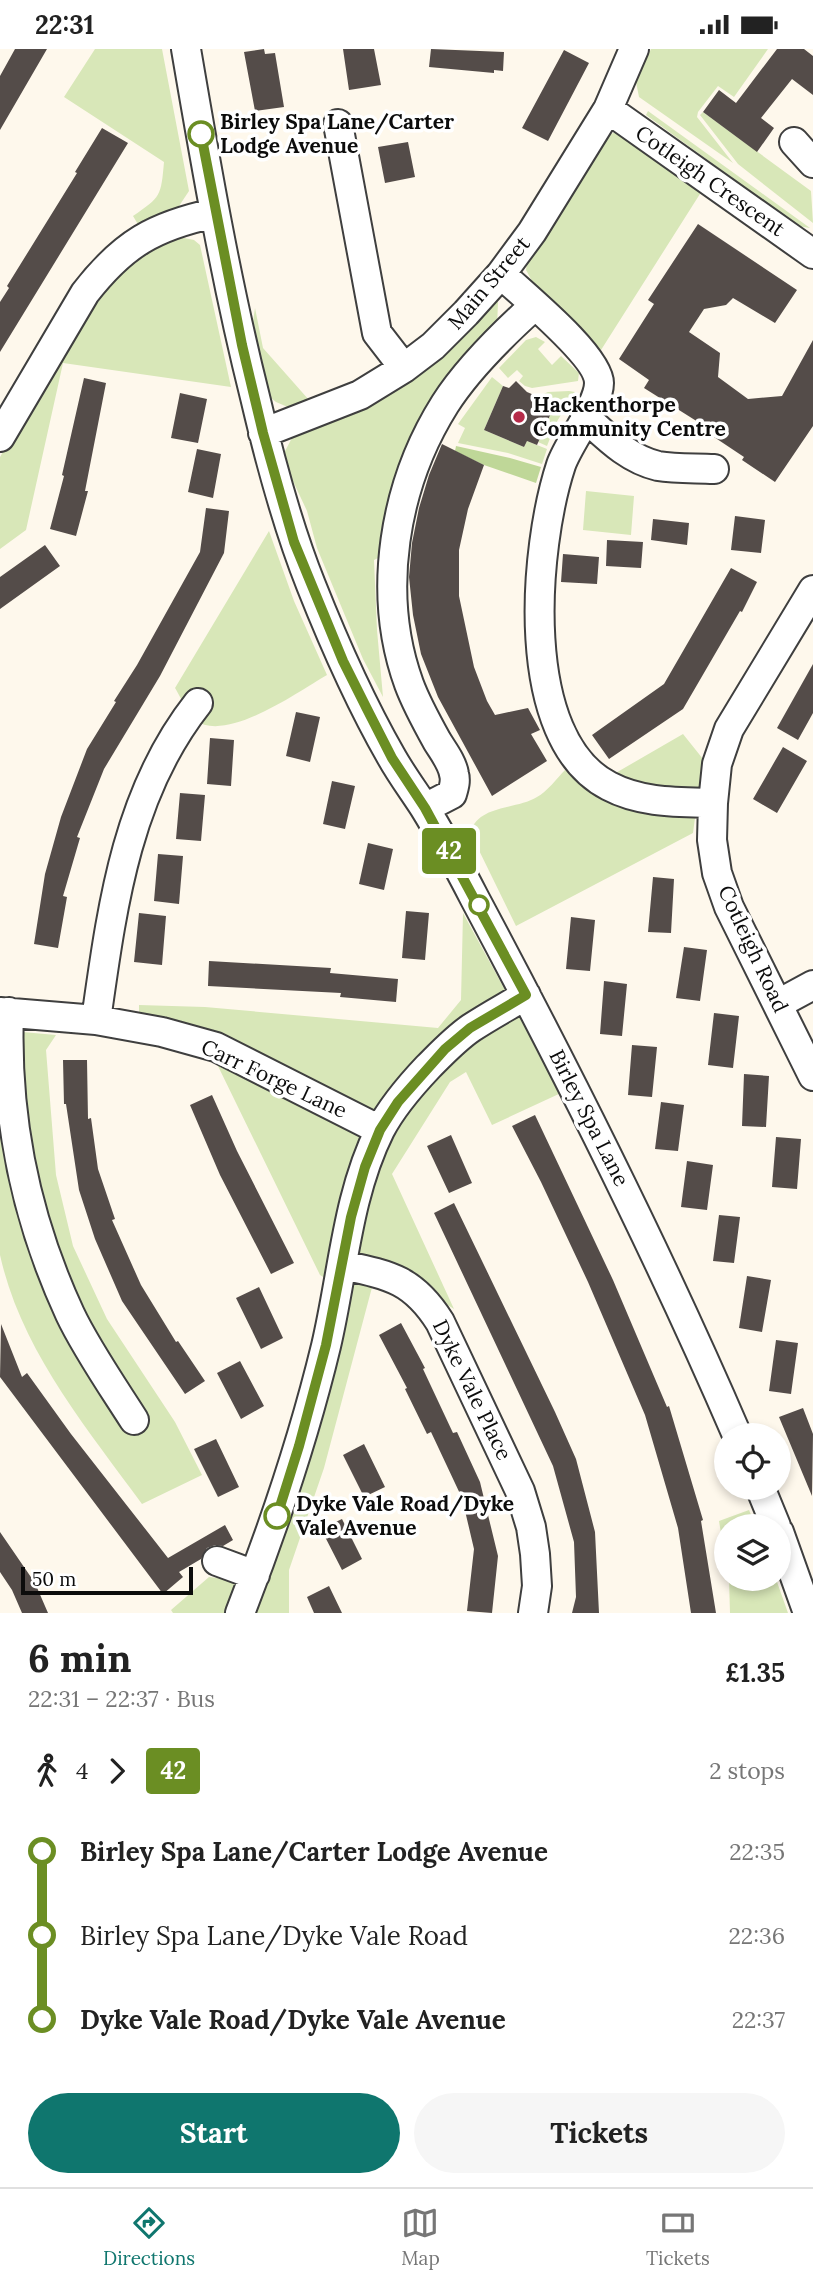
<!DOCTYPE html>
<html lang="en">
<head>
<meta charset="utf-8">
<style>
	body { margin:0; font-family:Lora,serif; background:#f6f6f6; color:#222; height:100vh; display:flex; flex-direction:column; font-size:26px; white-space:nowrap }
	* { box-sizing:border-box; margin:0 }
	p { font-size:23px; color:#767676 }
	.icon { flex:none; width:38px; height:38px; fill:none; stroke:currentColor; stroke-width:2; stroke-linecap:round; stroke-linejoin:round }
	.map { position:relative; height:1564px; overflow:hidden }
	.side { display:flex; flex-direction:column; background:#fff; flex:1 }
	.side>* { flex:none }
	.badge { padding:0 14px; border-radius:5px; font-size:24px; line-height:46px }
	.fabs { position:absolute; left:714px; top:1374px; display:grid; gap:14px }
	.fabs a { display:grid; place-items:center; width:77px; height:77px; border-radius:50%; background:#fff; box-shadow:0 4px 10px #0003; font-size:35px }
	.scale { position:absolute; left:21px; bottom:18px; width:172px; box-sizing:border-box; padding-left:7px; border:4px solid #0c0c0c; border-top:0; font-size:19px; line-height:24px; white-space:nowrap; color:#0c0c0c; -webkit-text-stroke:5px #fff; paint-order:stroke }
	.map>.badge { position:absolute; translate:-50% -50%; box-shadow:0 0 0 4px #fff }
	.legs { display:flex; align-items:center; gap:10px; height:77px; padding:0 28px; font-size:23px }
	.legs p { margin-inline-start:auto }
	.summary { display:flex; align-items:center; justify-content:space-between; height:119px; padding:0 28px }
	h1 { font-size:38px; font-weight:700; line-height:52px }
	.primary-button { display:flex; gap:14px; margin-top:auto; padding:14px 28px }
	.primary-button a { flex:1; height:80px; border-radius:42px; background:#0f766e; color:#fff; font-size:28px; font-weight:700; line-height:80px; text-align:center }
	.primary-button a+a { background:#f6f6f6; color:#222 }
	ul { padding:0 28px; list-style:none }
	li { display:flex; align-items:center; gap:24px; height:84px; font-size:26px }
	li i { display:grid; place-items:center; width:10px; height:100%; margin:0 9px; background:currentColor }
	li i::after { content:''; width:18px; height:18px; margin:-9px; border:5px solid; border-radius:50%; background:#fff }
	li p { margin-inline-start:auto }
	li:first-child i { background:linear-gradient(#0000 50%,currentColor 0) }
	li:last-child i { background:linear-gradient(currentColor 50%,#0000 0) }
	.status { display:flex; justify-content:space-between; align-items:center; height:49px; padding:0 35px; background:#fff; direction:ltr }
	.status svg { height:19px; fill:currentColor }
	.dock { display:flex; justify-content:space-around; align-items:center; height:98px; border-top:2px solid #e0e0e0; background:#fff; font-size:19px; color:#767676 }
	.dock a { display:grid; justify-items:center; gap:4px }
	.dock .selected { color:#0f766e }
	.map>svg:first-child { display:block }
	.green { fill:#d8e7b8 }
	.forest { fill:#bfd798 }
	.building { fill:#544c49 }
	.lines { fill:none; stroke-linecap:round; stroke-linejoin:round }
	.minor-casing { stroke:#3f3f3f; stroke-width:32 }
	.minor { stroke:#fff; stroke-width:28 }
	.line-1-casing { stroke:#fff; stroke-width:16 }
	.line-1 { stroke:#6b8e23; stroke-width:10 }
	.stop-1-dot { fill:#fff; stroke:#6b8e23; stroke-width:3.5 }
	.poi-dot { fill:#b62b49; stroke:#fff; stroke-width:2.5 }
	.labels { text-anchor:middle; stroke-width:7; stroke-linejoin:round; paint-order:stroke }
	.stop-label { font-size:21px; font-weight:bold; fill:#0c0c0c; stroke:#fff; text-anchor:start }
	.street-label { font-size:21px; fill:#0c0c0c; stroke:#fff }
	.poi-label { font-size:21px; font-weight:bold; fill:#0c0c0c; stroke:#fff; text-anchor:start }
</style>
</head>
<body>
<div class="status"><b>22:31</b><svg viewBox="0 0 49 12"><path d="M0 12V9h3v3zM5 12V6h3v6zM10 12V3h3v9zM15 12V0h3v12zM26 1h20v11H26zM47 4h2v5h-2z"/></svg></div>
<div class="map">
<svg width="813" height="1564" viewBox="0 0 813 1564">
	<rect width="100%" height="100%" fill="#fef8ec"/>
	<path class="green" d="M95 0H162L189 142 177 160 139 177 133 167C161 148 161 147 164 113L64 48Z
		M651 0H768L734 48 718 37 698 63 697 68 733 114 639 48 636 33Z
		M648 62 810 179 798 177 646 66Z
		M703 63 811 142 813 174 738 115 700 66Z
		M617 82 705 137 601 301 532 232 526 221 528 207 606 88Z
		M174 187 194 191 200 196 231 338 63 314 26 481 0 500V408L93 249 121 219Z
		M491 248 498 253 497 279 380 508 374 511 377 581 383 648 363 610 317 499 307 462 285 415 284 404 293 387 314 375 375 350 417 327 452 295Z
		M255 259 263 299 309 351 290 359 276 353 266 345 251 287Z
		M536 288 545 293 538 300 552 316 561 307 579 324 578 332 532 339 525 337 519 332 523 327 517 321 508 329 499 319 526 291Z
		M492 328 503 337 484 381 524 398 527 392 547 400 542 415 508 404 458 394 465 379 458 375Z
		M569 342 575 343 556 374 547 397 538 393 555 355 537 348 548 343Z
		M586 442 634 447 631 486 583 481Z
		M269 482 294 552 327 626C299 642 226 695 195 671 189 666 180 647 175 639Z
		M683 685 703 710 693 784 516 877 470 783C480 755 516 761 537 748 547 743 557 729 565 721L588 740Z
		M463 864 561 1044 492 1076 466 1023 450 1033 392 1125 454 1260 379 1212 324 1419 289 1521V1564H173L171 1561 209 1528 262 1534 348 1244 320 1226 217 1015 139 966V956L205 958 438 979 461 951Z
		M0 981 56 986 46 1001 56 1126 73 1197 107 1270 175 1373 202 1426 142 1455C86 1378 21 1301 0 1206Z
		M749 1461 756 1477H726V1515L719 1472Z
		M729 1530H776L788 1564H730Z"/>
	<path class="forest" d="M456 397 510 409 541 418 536 434 484 416 455 402Z"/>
	<path class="building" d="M15 0H47L0 81V27Z
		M264 0 265 5 275 4 284 58 255 62 244 3Z
		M343 0H374L381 36 349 41Z
		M431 0 504 3 503 22 494 21V24L429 18Z
		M777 0H804L813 7V46L792 30 761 69 774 79 757 103 703 63 719 41 736 54Z
		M564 1 589 14 548 92 522 79Z
		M102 79 128 94 0 303V253L9 239 7 237 77 124 75 123Z
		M408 93 415 128 385 134 378 98Z
		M698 175 797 241 775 274 733 249 726 256 704 260 689 283 720 304 718 328 748 350 782 347 813 291V377L775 433 742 411 744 408 696 376 698 373 644 339 649 331 619 310 654 255 648 251Z
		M84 329 106 334 85 442H88L76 487 50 480 64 427 62 426Z
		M516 332 527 343 555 355 537 396 527 392 524 398 484 381 503 337 509 339Z
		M180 344 207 350 198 394 171 389Z
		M442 395 484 416 468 460 459 501V547L474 618 487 652 495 666 528 659 540 681 531 685 547 712 492 747 438 648 421 605 413 566 409 528 412 494 419 459 429 426Z
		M197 400 221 405 213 449 188 443Z
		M206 459 229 462 224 504 160 627 104 720 77 788 80 789 63 847 67 848 58 899 34 895 45 825 61 768 87 700 116 653 114 652 137 616 200 503Z
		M735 467 765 471 761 504 731 501Z
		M653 470 689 474 687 496 651 491Z
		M607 491 643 493 641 519 606 517Z
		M45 496 60 517 0 560V528Z
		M563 505 599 508 597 535 561 533Z
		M731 519 757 533 742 563 740 562 683 660 609 710 592 686 664 635Z
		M813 615V664L798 691 777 679Z
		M296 663 320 668 310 713 286 707Z
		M210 689 234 691 231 737 207 735Z
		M783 698 807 712 777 764 753 750Z
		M332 732 355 737 345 780 323 775Z
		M180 744 205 746 201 792 176 790Z
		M368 794 393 800 384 841 359 835Z
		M158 805 183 807 179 855 154 852Z
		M653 828 674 830 671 884 648 883Z
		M406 862 429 864 425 911 402 909Z
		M139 864 166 867 162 916 134 913Z
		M571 868 595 871 590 922 566 920Z
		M684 898 707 901 700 952 676 949Z
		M209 912 331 919 330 924 398 930 396 953 340 948 341 944 208 937Z
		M604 932 627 935 622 987 600 985Z
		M714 964 739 967 733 1019 708 1016Z
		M632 996 657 998 652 1048 628 1046Z
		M63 1011H87L88 1070 91 1069 98 1120 115 1170 112 1171 141 1236 176 1293 178 1292 205 1332 185 1345 122 1252 95 1190 79 1141 66 1055H64Z
		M744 1025 769 1027 766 1078 742 1077Z
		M212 1046 237 1102 294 1214 271 1225 220 1126 190 1056Z
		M661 1053 684 1056 678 1102 655 1100Z
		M535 1066 613 1231 667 1358 669 1357 703 1471 701 1472 716 1564H691L678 1479 645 1366 588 1233 541 1133 512 1077Z
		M451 1086 472 1134 449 1144 427 1097Z
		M776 1088 801 1090 797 1140 772 1138Z
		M687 1112 713 1116 707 1161 681 1158Z
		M454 1154 555 1363 576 1410 595 1483 599 1564H572L576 1548 574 1493 553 1417 434 1164Z
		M719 1166 740 1168 734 1214 713 1212Z
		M747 1227 771 1231 762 1283 739 1279Z
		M259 1238 283 1289 261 1300 236 1249Z
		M401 1274 425 1319 423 1320 453 1384 457 1383 480 1433 498 1507 492 1564 467 1562 474 1500 462 1449 431 1383 427 1385 405 1340 407 1339 379 1286Z
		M1 1275 22 1328 27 1324 71 1385 168 1509 225 1476 233 1491 223 1497 215 1496 207 1499 201 1510 179 1523 183 1528 163 1545 0 1328Z
		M776 1291 798 1294 791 1345 769 1342Z
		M240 1312 264 1357 241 1370 217 1324Z
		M803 1359 813 1385 812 1447 779 1368Z
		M216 1390 239 1438 218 1448 194 1400Z
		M364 1395 385 1438 364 1448 343 1406Z
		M342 1470 362 1510 342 1521 321 1480Z
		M0 1483 35 1534 48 1564H22L12 1541 0 1523Z
		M329 1537 342 1564H314L307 1548Z"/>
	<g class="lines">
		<g class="minor-casing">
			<path id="minor" d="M186 0C206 117 226 233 255 348 270 412 287 476 311 536 334 594 360 653 391 707 401 725 413 741 424 758 442 787 459 819 475 850 569 1026 658 1203 737 1386
				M608 60 813 205
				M338 75 377 284 404 319
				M794 93 813 114
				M501 225C522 245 599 307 599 334 599 356 569 393 561 416 534 498 517 690 609 737 641 754 677 753 713 754
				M585 368C607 388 628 410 658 417 676 420 696 419 714 420
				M263 384 360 346 404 319 433 297 466 264 501 225 532 183 608 60 634 0
				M0 388 85 244C123 195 154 177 215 164
				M813 541 729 680 717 715 713 754 712 791 717 824 729 858 813 1027
				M425 759 452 745C454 738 456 732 454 725 452 713 443 702 437 692 427 674 416 654 409 635 376 544 394 436 445 355 468 319 503 285 534 257
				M778 955 813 936
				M0 963 96 971 162 983 216 998 380 1081
				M9 963C5 1068 26 1170 70 1265 86 1299 113 1338 134 1371
				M96 971C112 859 126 745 198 654
				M342 1216C389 1226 413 1230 440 1273L520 1442 531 1478 535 1505 537 1537 533 1564
				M760 1438 776 1477
				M779 1483 808 1564
				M217 1512 255 1526
				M240 1564C274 1477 304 1388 326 1297 343 1225 347 1147 380 1081 392 1058 410 1037 428 1018 442 1004 455 990 471 979 489 967 508 957 526 946"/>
		</g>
		<use href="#minor" class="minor"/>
	</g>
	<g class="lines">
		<g class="line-1-casing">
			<path id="line-1" d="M201 85 242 296 263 384 294 493 343 612 367 660 392 709 425 759 526 946 470 979 445 1000 398 1053 380 1081 365 1118 351 1168 326 1296 299 1397 277 1467"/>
		</g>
		<use href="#line-1" class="line-1"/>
	</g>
	<g class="stop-1-dot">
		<circle cx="201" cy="85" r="12"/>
		<circle cx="479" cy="856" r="9"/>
		<circle cx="277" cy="1467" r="12"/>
	</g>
	<circle class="poi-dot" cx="519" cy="368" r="7"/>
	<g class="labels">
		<g class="stop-label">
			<text x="220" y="80">Birley Spa Lane/Carter<tspan x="220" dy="24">Lodge Avenue</tspan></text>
			<text x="296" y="1462">Dyke Vale Road/Dyke<tspan x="296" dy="24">Vale Avenue</tspan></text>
		</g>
		<g class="street-label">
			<text transform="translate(710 132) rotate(35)" y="7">Cotleigh Crescent</text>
			<text transform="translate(489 234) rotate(-50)" y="7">Main Street</text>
			<text transform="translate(753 900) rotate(65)" y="7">Cotleigh Road</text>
			<text transform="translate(274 1030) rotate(25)" y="7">Carr Forge Lane</text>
			<text transform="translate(589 1069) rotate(63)" y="7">Birley Spa Lane</text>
			<text transform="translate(472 1341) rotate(64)" y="7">Dyke Vale Place</text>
		</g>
		<g class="poi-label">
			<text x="533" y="363">Hackenthorpe<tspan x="533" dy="24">Community Centre</tspan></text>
		</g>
	</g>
</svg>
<div class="fabs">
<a><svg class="icon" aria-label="locate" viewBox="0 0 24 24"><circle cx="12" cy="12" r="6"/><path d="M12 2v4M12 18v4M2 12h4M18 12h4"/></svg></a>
<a><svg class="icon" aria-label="layers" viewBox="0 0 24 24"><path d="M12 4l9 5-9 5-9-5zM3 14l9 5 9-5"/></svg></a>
</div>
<div class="scale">50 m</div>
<b class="badge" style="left:449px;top:802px;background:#6b8e23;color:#fff">42</b>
</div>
<section class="side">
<div class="summary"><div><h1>6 min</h1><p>22:31 – 22:37 · Bus</p></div><b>£1.35</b></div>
<div class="legs"><svg class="icon" aria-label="walk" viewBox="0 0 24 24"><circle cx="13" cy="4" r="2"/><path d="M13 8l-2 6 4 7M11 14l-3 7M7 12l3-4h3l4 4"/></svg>4<svg class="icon" aria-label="forward" viewBox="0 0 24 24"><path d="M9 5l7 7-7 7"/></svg><b class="badge" style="background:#6b8e23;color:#fff">42</b><p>2 stops</p></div>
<ul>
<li><i style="color:#6b8e23"></i><b>Birley Spa Lane/Carter Lodge Avenue</b><p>22:35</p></li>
<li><i style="color:#6b8e23"></i><span>Birley Spa Lane/Dyke Vale Road</span><p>22:36</p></li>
<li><i style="color:#6b8e23"></i><b>Dyke Vale Road/Dyke Vale Avenue</b><p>22:37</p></li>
</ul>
<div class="primary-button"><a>Start</a><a>Tickets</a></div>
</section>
<nav class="dock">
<a class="selected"><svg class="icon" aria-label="directions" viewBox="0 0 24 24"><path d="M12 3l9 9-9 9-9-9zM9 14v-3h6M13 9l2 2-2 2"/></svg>Directions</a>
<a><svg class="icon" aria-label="map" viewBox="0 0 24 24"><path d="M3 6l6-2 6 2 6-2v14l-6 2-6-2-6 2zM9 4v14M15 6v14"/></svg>Map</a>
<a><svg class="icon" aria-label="tickets" viewBox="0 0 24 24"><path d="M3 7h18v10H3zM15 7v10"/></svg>Tickets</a>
</nav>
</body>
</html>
